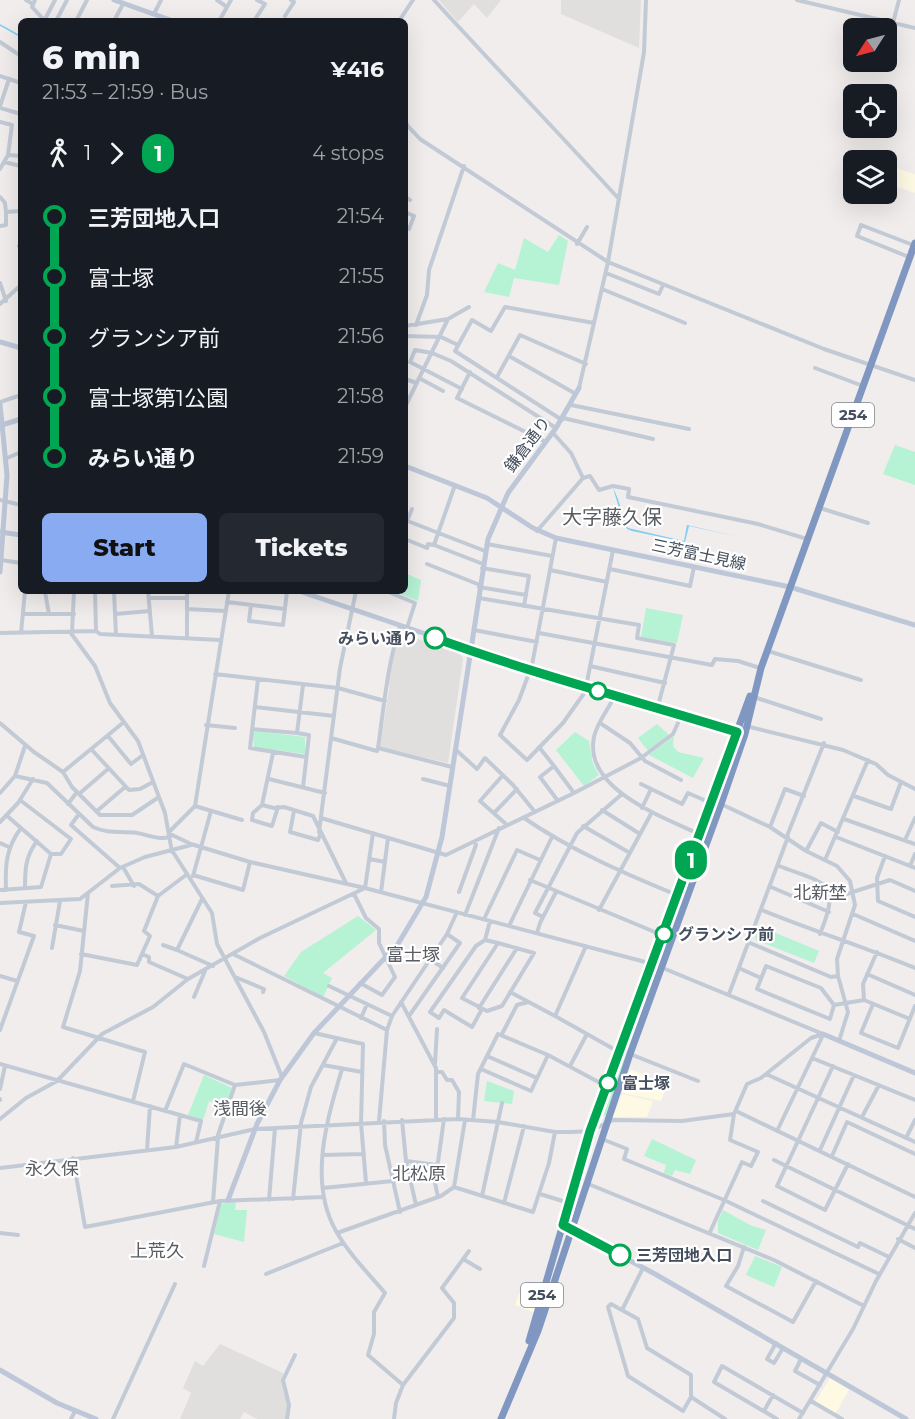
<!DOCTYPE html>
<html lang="en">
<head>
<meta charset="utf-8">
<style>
	body { margin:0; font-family:Montserrat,"Noto Sans JP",sans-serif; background:#242831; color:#f1f3f6; height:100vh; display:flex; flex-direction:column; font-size:22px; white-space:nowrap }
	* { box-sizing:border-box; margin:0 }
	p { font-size:20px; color:#9ea1a6 }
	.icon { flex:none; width:33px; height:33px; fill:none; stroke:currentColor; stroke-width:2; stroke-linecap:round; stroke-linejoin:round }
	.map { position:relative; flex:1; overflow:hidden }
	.details { position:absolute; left:18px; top:18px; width:390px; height:576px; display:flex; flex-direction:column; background:#171b24; border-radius:9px; box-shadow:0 6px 24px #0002 }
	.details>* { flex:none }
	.badge { padding:0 12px; border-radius:20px; font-size:21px; line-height:39px }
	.needle { width:39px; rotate:234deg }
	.buttons { position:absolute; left:843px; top:18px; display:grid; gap:12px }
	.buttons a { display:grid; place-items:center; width:54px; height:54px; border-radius:9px; background:#171b24; box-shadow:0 6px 24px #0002; font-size:30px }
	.map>.badge { position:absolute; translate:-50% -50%; box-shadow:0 0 0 3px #fff }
	.legs { display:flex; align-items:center; gap:9px; height:66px; padding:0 24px; font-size:20px }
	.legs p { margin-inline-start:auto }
	.overview { display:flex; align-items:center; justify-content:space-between; height:102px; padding:0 24px }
	h1 { font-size:33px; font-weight:800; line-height:45px }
	.primary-button { display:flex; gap:12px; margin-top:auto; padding:12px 24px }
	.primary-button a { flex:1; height:69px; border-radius:9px; background:#89abf2; color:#111; font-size:24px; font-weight:800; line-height:69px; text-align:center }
	.primary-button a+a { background:#242831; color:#f1f3f6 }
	ul { padding:0 24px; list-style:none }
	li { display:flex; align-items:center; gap:21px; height:60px; font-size:22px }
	li i { display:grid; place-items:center; width:9px; height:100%; margin:0 8px; background:currentColor }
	li i::after { content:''; width:15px; height:15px; margin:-8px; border:4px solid; border-radius:50%; background:#171b24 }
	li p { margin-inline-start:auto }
	li:first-child i { background:linear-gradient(#0000 50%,currentColor 0) }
	li:last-child i { background:linear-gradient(currentColor 50%,#0000 0) }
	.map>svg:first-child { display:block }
	.commercial { fill:#fdf9e3 }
	.education { fill:#e1dede }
	.green { fill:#b6f2d4 }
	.water { fill:#80cdf3 }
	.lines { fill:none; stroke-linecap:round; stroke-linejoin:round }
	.stream { stroke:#80cdf3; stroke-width:1.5 }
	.street { stroke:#c2cad6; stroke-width:4 }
	.secondary { stroke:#bdc7d8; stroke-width:5 }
	.highway { stroke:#8098c1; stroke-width:7 }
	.line-1-casing { stroke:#fff; stroke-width:14 }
	.line-1 { stroke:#00a651; stroke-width:9 }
	.stop-1-dot { fill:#fff; stroke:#00a651; stroke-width:3 }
	.labels { text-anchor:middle; stroke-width:4.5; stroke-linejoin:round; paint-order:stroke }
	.shield { fill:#fff; stroke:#7c838d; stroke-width:1.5 }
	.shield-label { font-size:15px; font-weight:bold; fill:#444e5c }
	.street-label { font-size:16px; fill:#444e5c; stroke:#fff }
	.stop-label { font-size:16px; font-weight:bold; fill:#444e5c; stroke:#fff; text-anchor:start }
	.neighbourhood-label { font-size:18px; fill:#595c62; stroke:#fff }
	.quarter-label { font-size:20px; fill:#595c62; stroke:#fff }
</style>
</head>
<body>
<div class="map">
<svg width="915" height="1419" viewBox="0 0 915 1419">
	<rect width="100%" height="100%" fill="#f0edec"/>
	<path class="commercial" d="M893 167 915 174V193L887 183Z
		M630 1069 667 1085 661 1101 622 1093Z
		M622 1094 653 1101 647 1117H613Z
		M519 1293 537 1301 534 1313 515 1305Z
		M830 1378 849 1390 836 1413 815 1402Z"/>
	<path class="education" d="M439 0H501L487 18 474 4 458 22Z
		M561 0H641L639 48 561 14Z
		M400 633 460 653 463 659 448 763 380 747 389 690V670Z
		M220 1344 283 1373 282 1384 288 1406 286 1419H257L244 1412 240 1419H180L191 1393 183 1388 195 1361 203 1366Z"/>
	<path class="green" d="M559 235 568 241 559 285 514 278 509 297 484 292 498 263 515 270 524 238 548 252Z
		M895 445 915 452V485L883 474Z
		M405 573 421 580 418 601 396 592 405 591Z
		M646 608 683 615 677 643 641 637Z
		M657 724 669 735 648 751 638 738Z
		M256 731 305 737V754L254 747 253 732Z
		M575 732 589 741 593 764 599 775 584 786 556 750Z
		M674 736 673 746 678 752 704 758 693 778 649 755Z
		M737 742 739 743 662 959 657 957Z
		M358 916 376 930 323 973 332 978 323 997 284 976 301 952Z
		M759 926 819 951 814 963 756 940 755 937Z
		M652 974 656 975 630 1047 625 1045Z
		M624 1047 630 1050 607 1115 598 1117Z
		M204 1075 232 1088 226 1106 209 1101 203 1120 188 1115Z
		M487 1081 514 1091 512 1104 484 1101Z
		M652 1139 696 1160 690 1174 675 1170 672 1176 664 1173 666 1165 644 1156Z
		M236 1201 235 1210H247L244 1242 214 1234 221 1204Z
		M723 1210 750 1225 766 1230 758 1250 718 1233V1221Z
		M755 1256 782 1267 774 1287 746 1275Z"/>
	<path class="water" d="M613 488C621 502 621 515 628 528L684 541 687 525 739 537 689 526 685 542 632 531 627 529C623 521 615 495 613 488Z"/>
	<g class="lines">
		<path class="stream" d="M0 25 18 35"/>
		<path class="street" d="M26 0 33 4
			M35 0 32 7 45 21
			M217 0 227 7
			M434 0C495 67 558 132 619 199
			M797 0 915 28
			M154 14 161 0
			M285 16 294 2 291 0
			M44 21 55 0
			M56 21 67 0
			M76 21 87 0
			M114 21 123 4
			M219 21 231 0
			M254 21 265 4 257 0
			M399 21 413 0
			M893 23 899 0
			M0 42 21 56
			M0 76 9 79 0 106
			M9 79 21 83
			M0 108 21 114
			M0 122 12 125 8 155 4 162
			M405 127 406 124 420 139 608 262 824 349 915 380
			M8 155 21 156
			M0 169 4 162 21 166
			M0 197 5 203 6 212 21 211
			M405 197 410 200
			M405 212 414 216 409 229 405 227
			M0 226 6 225V212
			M577 244 587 227
			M19 246 21 250
			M909 257 857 236 861 225 913 245
			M606 273 659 294 663 285
			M0 283 6 301
			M602 289 685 323
			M0 304 21 285
			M448 319 469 307
			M416 325 427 295 429 270 464 166
			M405 326 448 319 405 407
			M405 336 441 337 458 345
			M509 356 576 394
			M815 368 863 386
			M470 372 457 398 546 442
			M497 377 520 335 586 364
			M419 378 443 391
			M405 379 417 383
			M579 388 608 262 644 52 646 0
			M462 389 410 362 415 350 432 353 451 361 556 428
			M0 402 21 395
			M571 405 689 429
			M563 418 653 439
			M562 420 455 351 472 320 491 331 505 307 594 323
			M553 433 571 453 583 478 590 476 599 490 613 486 629 489 628 497 758 524 807 539
			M5 459 21 452
			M455 485 434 545 483 564
			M0 500 21 505
			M820 508 868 523
			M405 520 485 551
			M407 521 412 509
			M537 531 583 478
			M556 538 532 665 519 700 500 735 527 760 563 723 585 692 613 550
			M405 539 427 548 428 544 434 545
			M487 544 552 556
			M1 560 21 563
			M427 564 480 585
			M482 568 529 576 524 606
			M610 569 690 586 694 567
			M550 570 607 582
			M479 587 526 595
			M28 591H51
			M95 591 96 631
			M114 591 115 614
			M148 591 152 636
			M386 591 415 603 407 628
			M45 592 49 614
			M149 598H187
			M479 598 639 625 637 638 674 645 658 706
			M227 602 285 609
			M251 605 249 621 283 625 287 591
			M187 609 225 611
			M23 614H74
			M474 630 537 642
			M70 632 95 666 110 703 138 741 165 813 172 852
			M72 632 74 591
			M0 633 96 631 100 634 220 640
			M21 633 25 591
			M539 633 712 665 715 659 738 661 760 668
			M116 635 115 614 150 611
			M187 638V591
			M768 651 861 680
			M590 666 665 683
			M215 674 338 688 385 701
			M258 679 250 748 306 757
			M615 695C609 709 597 722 594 737 583 789 663 817 699 834
			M754 697 821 719
			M255 707 334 716
			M0 723 34 752 63 772 72 787 100 815H132L159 797
			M600 723 630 743 645 761 681 780
			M206 725 235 728
			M252 729 297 733 303 685
			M739 731 746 726 843 750 876 764 888 775 915 789
			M297 733 309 735 303 787
			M108 736 131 764 143 755
			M331 738 377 751 378 748 452 767
			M539 747 554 766
			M378 748C384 707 387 666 400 626
			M91 749 129 790 140 789 153 782
			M455 749 477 769 485 758 513 785 535 812
			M273 753 262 805 274 808 284 807 313 816 346 883
			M63 772 124 722
			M503 775 480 801 507 825
			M15 776 47 783 93 827C108 834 121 831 137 833 149 835 157 840 170 837
			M269 779 325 793
			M423 779 450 786
			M641 784 682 804 688 793 711 803
			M0 793 15 776 25 746
			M79 794 108 769
			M854 796 891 809 901 782
			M558 801 540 777 554 766 574 793
			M68 804 77 792
			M721 804 770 827 806 851 837 866 850 881 855 905 837 959 838 976 848 1012 839 1041
			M262 805 253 813 252 820 272 826 278 807
			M195 806 242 820
			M642 808 651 789
			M602 810 640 834
			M97 811 125 787
			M294 811 290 832 318 840 320 835
			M494 813 517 789
			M79 814 71 825 120 868
			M6 815 51 854H61L71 839 20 800
			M321 818 446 855 574 793 641 758 673 734 682 714
			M524 818C571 850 623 873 677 895
			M844 819 915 844
			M0 822 18 803 33 779
			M583 826 630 853
			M770 827 785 789 804 796
			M170 831 195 806 229 591
			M319 832 340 668 356 591
			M170 834 191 844 250 862 365 888 653 964 823 1034
			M787 836 824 743
			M836 837 915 868
			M905 840 915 818
			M0 843 9 847
			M806 851 821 823 838 832
			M173 852 212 913 217 944 264 1032 282 1077
			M885 856 877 878 878 901 915 917
			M370 859 385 862
			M825 860 868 760
			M779 866C825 884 842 880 820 934
			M910 866 915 854
			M123 867 134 886
			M193 875 243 890 250 862
			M193 876 211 811
			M530 880 662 935
			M112 886 139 884 158 896
			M771 887 829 912
			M25 888C25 870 25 857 37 841
			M0 890 41 887 51 854
			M6 890C5 865 6 848 21 828
			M381 892 388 838
			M459 892 476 845 475 841
			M88 893 80 971 63 1027 145 1052 133 1101
			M354 894 366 918 379 929V943L395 977 382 995 360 983
			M202 899 177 950 213 966
			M831 899 890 880 915 891
			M0 903 80 899 120 868 145 857 191 845
			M599 910 652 812
			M762 910C813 931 865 947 915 968
			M853 914 915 941
			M465 915 499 828
			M543 917 535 913 577 833 622 794
			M484 919 517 850 540 860
			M55 925 84 931
			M509 926 552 837
			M537 933 540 923 556 892
			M485 940 498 943
			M498 943 534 953 502 1006 487 1011 462 998Z
			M750 943 831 977 838 976
			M163 945 177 950
			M52 948 60 901
			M81 954 137 965 150 936 144 931 158 896 186 875
			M142 954 149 957V962L188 979
			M233 954 387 1030
			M430 959 443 968
			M766 966 821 988 834 1005 830 1019 757 989Z
			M741 969 761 978
			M867 974 915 995
			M0 976 17 981
			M235 977 264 989 263 992
			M329 986 392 1016
			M510 992 555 1016 586 946
			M729 994 788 837
			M194 997 205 971
			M864 1000 863 984 877 952
			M401 1002 436 1068V1119
			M873 1004 861 1033 898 1048 915 1006
			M834 1005 864 1000 910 1019
			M479 1008 517 948
			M482 1009 472 1027 444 1010 439 1018 430 1012 476 946 485 940 490 921
			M409 1016 460 943 447 934
			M555 1016 619 1052
			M361 1018 367 1004
			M0 1030 34 936 19 932 26 902
			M314 1033 363 1044 361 1123 366 1183
			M502 1034 517 1005 528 1002
			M630 1054 698 1081
			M487 1056 537 1078
			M812 1058 915 1100
			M0 1064 201 1121 196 1142
			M435 1064 437 1029
			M323 1065 362 1072
			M570 1066 587 1034
			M833 1066 777 1186 825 1210 848 1164
			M342 1069C327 1119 308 1182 336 1231 349 1254 368 1273 385 1293L374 1312V1334L368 1355 403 1385
			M481 1069 531 1091 548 1055
			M437 1072H442L447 1080H452L459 1092 458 1119
			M766 1074 915 1142
			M0 1089 5 1066
			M0 1099V1100
			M165 1111 184 1064 235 1085 280 1080
			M736 1111 915 1197
			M862 1117 879 1085
			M0 1119 26 1098 57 1081 102 1034 153 1007 188 979 260 938 365 888 373 833
			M402 1120 406 1161 416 1205
			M473 1120 478 1074 498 1034 548 1055 606 1086
			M379 1121 387 1030 392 1016 447 934 457 912
			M384 1121 385 1145 400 1212
			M777 1131 823 1035
			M217 1138 235 1085
			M906 1138 915 1120
			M602 1139 627 1149 624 1159 724 1200 879 1274
			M176 1147 180 1115
			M147 1150 150 1106
			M820 1150 854 1075
			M323 1155 364 1154
			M832 1156 847 1122 915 1154
			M73 1158 85 1227 220 1201 323 1197
			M774 1160 915 1229
			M406 1161 437 1165
			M0 1168 176 1147 255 1129 458 1119 498 1122 555 1132H572L590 1131 613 1120 682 1121 734 1114
			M586 1183 774 1260 864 1306
			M454 1187 533 1212 549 1163 555 1132
			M323 1188 393 1181
			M540 1194 569 1203
			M482 1196 502 1103
			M438 1197 435 1183 444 1119
			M293 1199 301 1123 311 1087 336 1040
			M269 1200 275 1128
			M763 1201 858 1247 860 1243 889 1257
			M213 1202 218 1138
			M504 1203 524 1126
			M710 1232 742 1162 751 1166 758 1152 730 1140 734 1114 747 1084 761 1078 811 1038 823 1034
			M0 1233 18 1235
			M337 1233 441 1196 454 1187 465 1120
			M898 1239 915 1248
			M744 1247 738 1266 726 1286 793 1322 816 1281
			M463 1259 480 1269
			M204 1266 220 1201
			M266 1274 343 1243
			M611 1304 638 1319 647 1348 691 1375V1397L683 1411 628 1376 608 1307Z
			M622 1310 643 1268
			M776 1343 767 1359 774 1363 783 1348
			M801 1359 795 1371 820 1385
			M691 1397 725 1419
			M811 1401 842 1419
			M764 1411 773 1395
			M71 1419 75 1411
			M113 1419 175 1284
			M287 1419 289 1405 283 1380 295 1355
			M394 1419 396 1403 403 1385 454 1318V1303L442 1288 469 1251
			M777 1419 714 1382 722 1366 803 1413
			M799 1419 853 1329 876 1281 915 1213"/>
		<path class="secondary" d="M114 0 173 21
			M405 123 406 124
			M0 342 21 348
			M0 404 7 475 0 572
			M2 425 21 419
			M405 466 487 498 533 528 556 538 790 587 915 625
			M0 532 21 535
			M299 591 558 679 658 706 737 732
			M823 1034 915 1073
			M228 1200 257 1124 280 1080 314 1033 398 944 426 897 442 837 488 539 508 493 556 428 579 388
			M563 1225 655 1274 906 1419
			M0 1370 57 1403 96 1419"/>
		<path class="highway" d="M529 1341 590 1131 750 696
			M501 1419 538 1331 630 1054 721 804 745 734 761 668 915 243"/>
	</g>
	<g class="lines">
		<g class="line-1-casing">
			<path id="line-1" d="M435 638C534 674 636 701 737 732L590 1131 563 1225 620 1255"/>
		</g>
		<use href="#line-1" class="line-1"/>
	</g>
	<g class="stop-1-dot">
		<circle cx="435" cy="638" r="10"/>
		<circle cx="598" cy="691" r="8"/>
		<circle cx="664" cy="934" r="8"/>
		<circle cx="608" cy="1083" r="8"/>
		<circle cx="620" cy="1255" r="10"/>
	</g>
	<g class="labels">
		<g class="shield">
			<rect x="832" y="403" width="42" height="24" rx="4.5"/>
			<rect x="521" y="1283" width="42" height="24" rx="4.5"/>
		</g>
		<g class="shield-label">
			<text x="853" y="420">254</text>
			<text x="542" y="1300">254</text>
		</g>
		<g class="street-label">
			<text transform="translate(527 444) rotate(-53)" y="6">鎌倉通り</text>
			<text transform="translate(699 554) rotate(12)" y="6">三芳富士見線</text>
		</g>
		<g class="stop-label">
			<text x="418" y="644" text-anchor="end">みらい通り</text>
			<text x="678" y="940">グランシア前</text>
			<text x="622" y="1089">富士塚</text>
			<text x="636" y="1261">三芳団地入口</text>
		</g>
		<g class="neighbourhood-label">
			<text x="820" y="899">北新埜</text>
			<text x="413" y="961">富士塚</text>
			<text x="240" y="1115">浅間後</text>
			<text x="52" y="1175">永久保</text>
			<text x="419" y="1180">北松原</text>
			<text x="157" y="1257">上荒久</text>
		</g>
		<g class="quarter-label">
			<text x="612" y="524">大字藤久保</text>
		</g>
	</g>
</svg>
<div class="buttons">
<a><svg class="needle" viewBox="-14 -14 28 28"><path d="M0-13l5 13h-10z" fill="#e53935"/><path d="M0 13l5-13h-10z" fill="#9ea1a6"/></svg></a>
<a><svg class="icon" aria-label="locate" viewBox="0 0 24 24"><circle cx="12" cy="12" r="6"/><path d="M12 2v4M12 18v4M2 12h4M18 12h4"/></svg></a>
<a><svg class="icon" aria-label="layers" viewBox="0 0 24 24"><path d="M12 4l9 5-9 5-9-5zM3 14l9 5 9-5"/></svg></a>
</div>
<b class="badge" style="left:691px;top:860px;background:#00a651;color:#fff">1</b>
<section class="details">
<div class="overview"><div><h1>6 min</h1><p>21:53 – 21:59 · Bus</p></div><b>¥416</b></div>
<div class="legs"><svg class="icon" aria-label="walk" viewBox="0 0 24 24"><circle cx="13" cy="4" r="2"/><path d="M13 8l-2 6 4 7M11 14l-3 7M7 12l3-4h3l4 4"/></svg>1<svg class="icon" aria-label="forward" viewBox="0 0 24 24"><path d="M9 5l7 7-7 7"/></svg><b class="badge" style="background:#00a651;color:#fff">1</b><p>4 stops</p></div>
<ul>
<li><i style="color:#00a651"></i><b>三芳団地入口</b><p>21:54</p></li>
<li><i style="color:#00a651"></i><span>富士塚</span><p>21:55</p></li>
<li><i style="color:#00a651"></i><span>グランシア前</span><p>21:56</p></li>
<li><i style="color:#00a651"></i><span>富士塚第1公園</span><p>21:58</p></li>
<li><i style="color:#00a651"></i><b>みらい通り</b><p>21:59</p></li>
</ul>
<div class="primary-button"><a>Start</a><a>Tickets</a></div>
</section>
</div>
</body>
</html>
